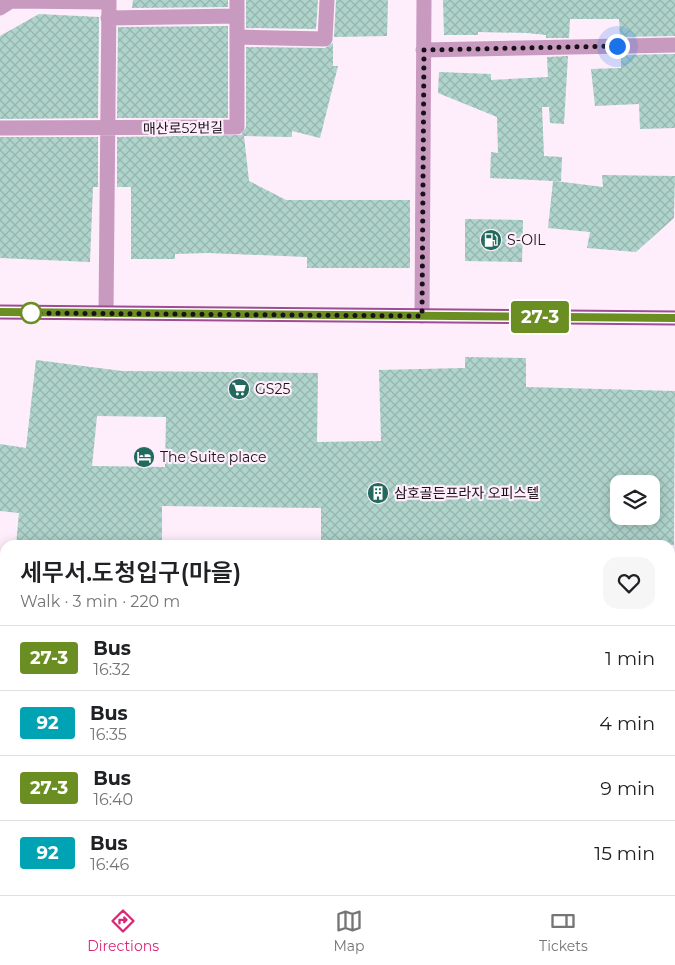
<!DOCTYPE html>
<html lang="en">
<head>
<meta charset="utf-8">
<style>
	body { margin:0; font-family:Montserrat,"Noto Sans KR",sans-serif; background:#f6f6f6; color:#202124; height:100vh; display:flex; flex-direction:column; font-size:19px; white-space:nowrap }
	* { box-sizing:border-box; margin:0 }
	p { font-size:16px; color:#757577 }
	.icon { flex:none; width:28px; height:28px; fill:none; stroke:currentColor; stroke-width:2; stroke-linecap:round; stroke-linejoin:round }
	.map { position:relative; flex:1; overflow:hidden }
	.sheet { position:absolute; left:0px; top:540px; width:675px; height:355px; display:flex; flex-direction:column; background:#fff; border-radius:15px 15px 0 0; box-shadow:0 2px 12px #0003 }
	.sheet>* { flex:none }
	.badge { padding:0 10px; border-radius:4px; font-size:18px; line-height:32px }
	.controls { position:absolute; left:610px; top:475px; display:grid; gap:10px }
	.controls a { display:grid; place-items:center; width:50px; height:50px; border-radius:10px; background:#fff; box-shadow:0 2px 12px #0003; font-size:25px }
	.you { position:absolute; width:25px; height:25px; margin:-12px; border:4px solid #fff; border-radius:50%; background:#1a73e8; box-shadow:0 0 0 8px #1a73e833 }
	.map>.badge { position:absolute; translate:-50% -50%; box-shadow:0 0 0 2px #fff }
	.round { display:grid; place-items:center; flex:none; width:52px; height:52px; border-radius:15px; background:#f6f6f6 }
	.overview { display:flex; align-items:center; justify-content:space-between; height:85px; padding:0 20px }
	h1 { font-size:24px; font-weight:600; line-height:38px }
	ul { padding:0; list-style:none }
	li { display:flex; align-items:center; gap:15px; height:65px; padding:0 20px; border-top:1px solid #e0e0e0 }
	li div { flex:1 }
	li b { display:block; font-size:19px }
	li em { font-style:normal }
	li .badge { min-width:55px; font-weight:700; text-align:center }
	.menu { display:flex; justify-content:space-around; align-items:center; height:70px; border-top:1px solid #e0e0e0; background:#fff; font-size:14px; color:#757577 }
	.menu a { display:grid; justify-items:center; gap:2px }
	.menu .selected { color:#db2777 }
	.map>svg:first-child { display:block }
	.building { fill:url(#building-cross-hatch); fill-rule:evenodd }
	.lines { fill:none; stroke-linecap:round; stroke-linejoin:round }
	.street { stroke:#c89ac0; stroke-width:15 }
	.primary { stroke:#9e4c94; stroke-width:15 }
	.line-casing { stroke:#fff; stroke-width:11 }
	.line { stroke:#6b8e23; stroke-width:8 }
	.walk { stroke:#1a1119; stroke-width:5; stroke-dasharray:0 9 }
	.stop-dot { fill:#fff; stroke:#6b8e23; stroke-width:2.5 }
	.labels { text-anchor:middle; stroke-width:4.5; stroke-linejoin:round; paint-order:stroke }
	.street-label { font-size:14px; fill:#1a1119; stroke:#feedfa }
	.poi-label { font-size:14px; fill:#1a1119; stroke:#feedfa; text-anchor:start }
</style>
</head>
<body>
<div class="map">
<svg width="675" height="895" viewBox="0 0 675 895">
	<defs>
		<pattern id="building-cross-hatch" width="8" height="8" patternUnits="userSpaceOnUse" patternTransform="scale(1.25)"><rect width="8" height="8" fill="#afd4cc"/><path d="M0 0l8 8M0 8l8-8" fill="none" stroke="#96b5af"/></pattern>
	</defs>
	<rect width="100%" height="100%" fill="#feedfa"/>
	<path class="building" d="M133 0H228V7L132 8Z
		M246 0H318L316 29 246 28Z
		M336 0H388L387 36 334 37Z
		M443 0H675V36L620 37 619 19H570L569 38H546V35L527 33 478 32V35H444Z
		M39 14 99 17 98 118 0 119V36Z
		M228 26V118H117L118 27Z
		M333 43V66H338L320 138 292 131V137L244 136 249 181 286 200H410V268H307V257L208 253 175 254V259H131V187H117V137L241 135 246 127V47L325 48Z
		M675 54V128L640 129 639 104 595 106 591 69 621 68V55Z
		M568 56 564 124 550 123 549 107H542L544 156 562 157 561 181H555L603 187 602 175 675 176 674 218 636 252 587 248 590 232 548 228 553 181 490 178 491 152 498 153 497 117 438 93 439 72 491 74V80L548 77 547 57Z
		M0 137H98V187H93L90 262 0 258Z
		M465 219 523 220 522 262 465 261Z
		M465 357 526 358V387L675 391 674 545H321V508L162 506V542H149V545H16L19 513 0 511V444L26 448 36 360 122 371 318 373 317 442 381 441 379 370 465 368ZM97 416 166 417 165 467 92 466ZM619 484H651V516H619Z"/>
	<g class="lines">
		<path class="street" d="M0 8 11 1 109 2
			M108 18 237 16
			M237 37 325 39 327 0
			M423 50 675 45
			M0 128 237 127V0
			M106 313 109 0
			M422 316 424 0
			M0 610H5
			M670 623H675
			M670 761H675
			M0 765H5
			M217 895 218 890"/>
		<path class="primary" d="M0 312 675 318"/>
	</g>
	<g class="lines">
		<g class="line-casing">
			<path id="line" d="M0 312 675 318"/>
		</g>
		<use href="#line" class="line"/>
		<path class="walk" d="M31 313 422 316 424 50 617 46"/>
	</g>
	<defs>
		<g id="fuel-disc" transform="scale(1.125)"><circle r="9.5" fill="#22695e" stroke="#feedfa"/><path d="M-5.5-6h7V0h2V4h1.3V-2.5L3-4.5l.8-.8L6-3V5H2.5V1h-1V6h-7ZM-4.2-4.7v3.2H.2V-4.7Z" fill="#fff"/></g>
		<g id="supermarket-disc" transform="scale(1.125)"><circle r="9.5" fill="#22695e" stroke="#feedfa"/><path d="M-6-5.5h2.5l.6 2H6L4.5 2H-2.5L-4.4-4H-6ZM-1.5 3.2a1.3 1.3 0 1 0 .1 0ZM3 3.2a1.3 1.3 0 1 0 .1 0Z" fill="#fff"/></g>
		<g id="hotel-disc" transform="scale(1.125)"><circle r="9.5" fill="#22695e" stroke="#feedfa"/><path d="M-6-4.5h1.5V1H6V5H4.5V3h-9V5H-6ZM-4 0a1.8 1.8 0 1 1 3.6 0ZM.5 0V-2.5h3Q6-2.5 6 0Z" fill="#fff"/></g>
		<g id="building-disc" transform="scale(1.125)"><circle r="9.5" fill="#22695e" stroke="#feedfa"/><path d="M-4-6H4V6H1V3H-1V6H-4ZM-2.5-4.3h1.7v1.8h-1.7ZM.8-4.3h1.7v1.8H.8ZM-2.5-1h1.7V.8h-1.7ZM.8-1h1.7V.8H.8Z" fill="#fff"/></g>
	</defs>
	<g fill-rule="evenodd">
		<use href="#fuel-disc" x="491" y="240"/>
		<use href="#supermarket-disc" x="239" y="389"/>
		<use href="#hotel-disc" x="144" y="457"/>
		<use href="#building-disc" x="378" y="493"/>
	</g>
	<circle class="stop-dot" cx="31" cy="313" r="10"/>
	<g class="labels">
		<g class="street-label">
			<text transform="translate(183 128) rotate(-1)" y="5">매산로52번길</text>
		</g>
		<g class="poi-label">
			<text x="507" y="245">S-OIL</text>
			<text x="255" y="394">GS25</text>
			<text x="160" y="462">The Suite place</text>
			<text x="394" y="498">삼호골든프라자 오피스텔</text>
		</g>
	</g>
</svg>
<div class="controls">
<a><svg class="icon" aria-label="layers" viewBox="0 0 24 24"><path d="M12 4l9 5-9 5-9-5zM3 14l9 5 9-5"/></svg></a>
</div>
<div class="you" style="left:617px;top:46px"></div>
<b class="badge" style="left:540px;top:317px;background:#6b8e23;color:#fff">27-3</b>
<section class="sheet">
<div class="overview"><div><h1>세무서.도청입구(마을)</h1><p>Walk · 3 min · 220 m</p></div><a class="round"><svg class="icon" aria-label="heart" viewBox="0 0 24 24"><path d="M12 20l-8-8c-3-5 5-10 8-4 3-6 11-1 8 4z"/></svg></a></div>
<ul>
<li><span class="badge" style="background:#6b8e23;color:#fff">27-3</span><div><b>Bus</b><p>16:32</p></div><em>1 min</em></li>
<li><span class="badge" style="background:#00a3b4;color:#fff">92</span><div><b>Bus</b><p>16:35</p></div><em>4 min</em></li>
<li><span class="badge" style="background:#6b8e23;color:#fff">27-3</span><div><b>Bus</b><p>16:40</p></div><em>9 min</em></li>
<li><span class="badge" style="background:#00a3b4;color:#fff">92</span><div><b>Bus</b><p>16:46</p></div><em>15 min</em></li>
</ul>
</section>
</div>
<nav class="menu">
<a class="selected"><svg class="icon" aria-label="directions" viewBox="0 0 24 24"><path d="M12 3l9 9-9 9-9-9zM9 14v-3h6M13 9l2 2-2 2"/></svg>Directions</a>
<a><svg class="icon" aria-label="map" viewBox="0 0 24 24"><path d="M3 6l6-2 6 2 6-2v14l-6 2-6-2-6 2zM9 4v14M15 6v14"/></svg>Map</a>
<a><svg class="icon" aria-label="tickets" viewBox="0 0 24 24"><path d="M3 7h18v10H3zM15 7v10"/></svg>Tickets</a>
</nav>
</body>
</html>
